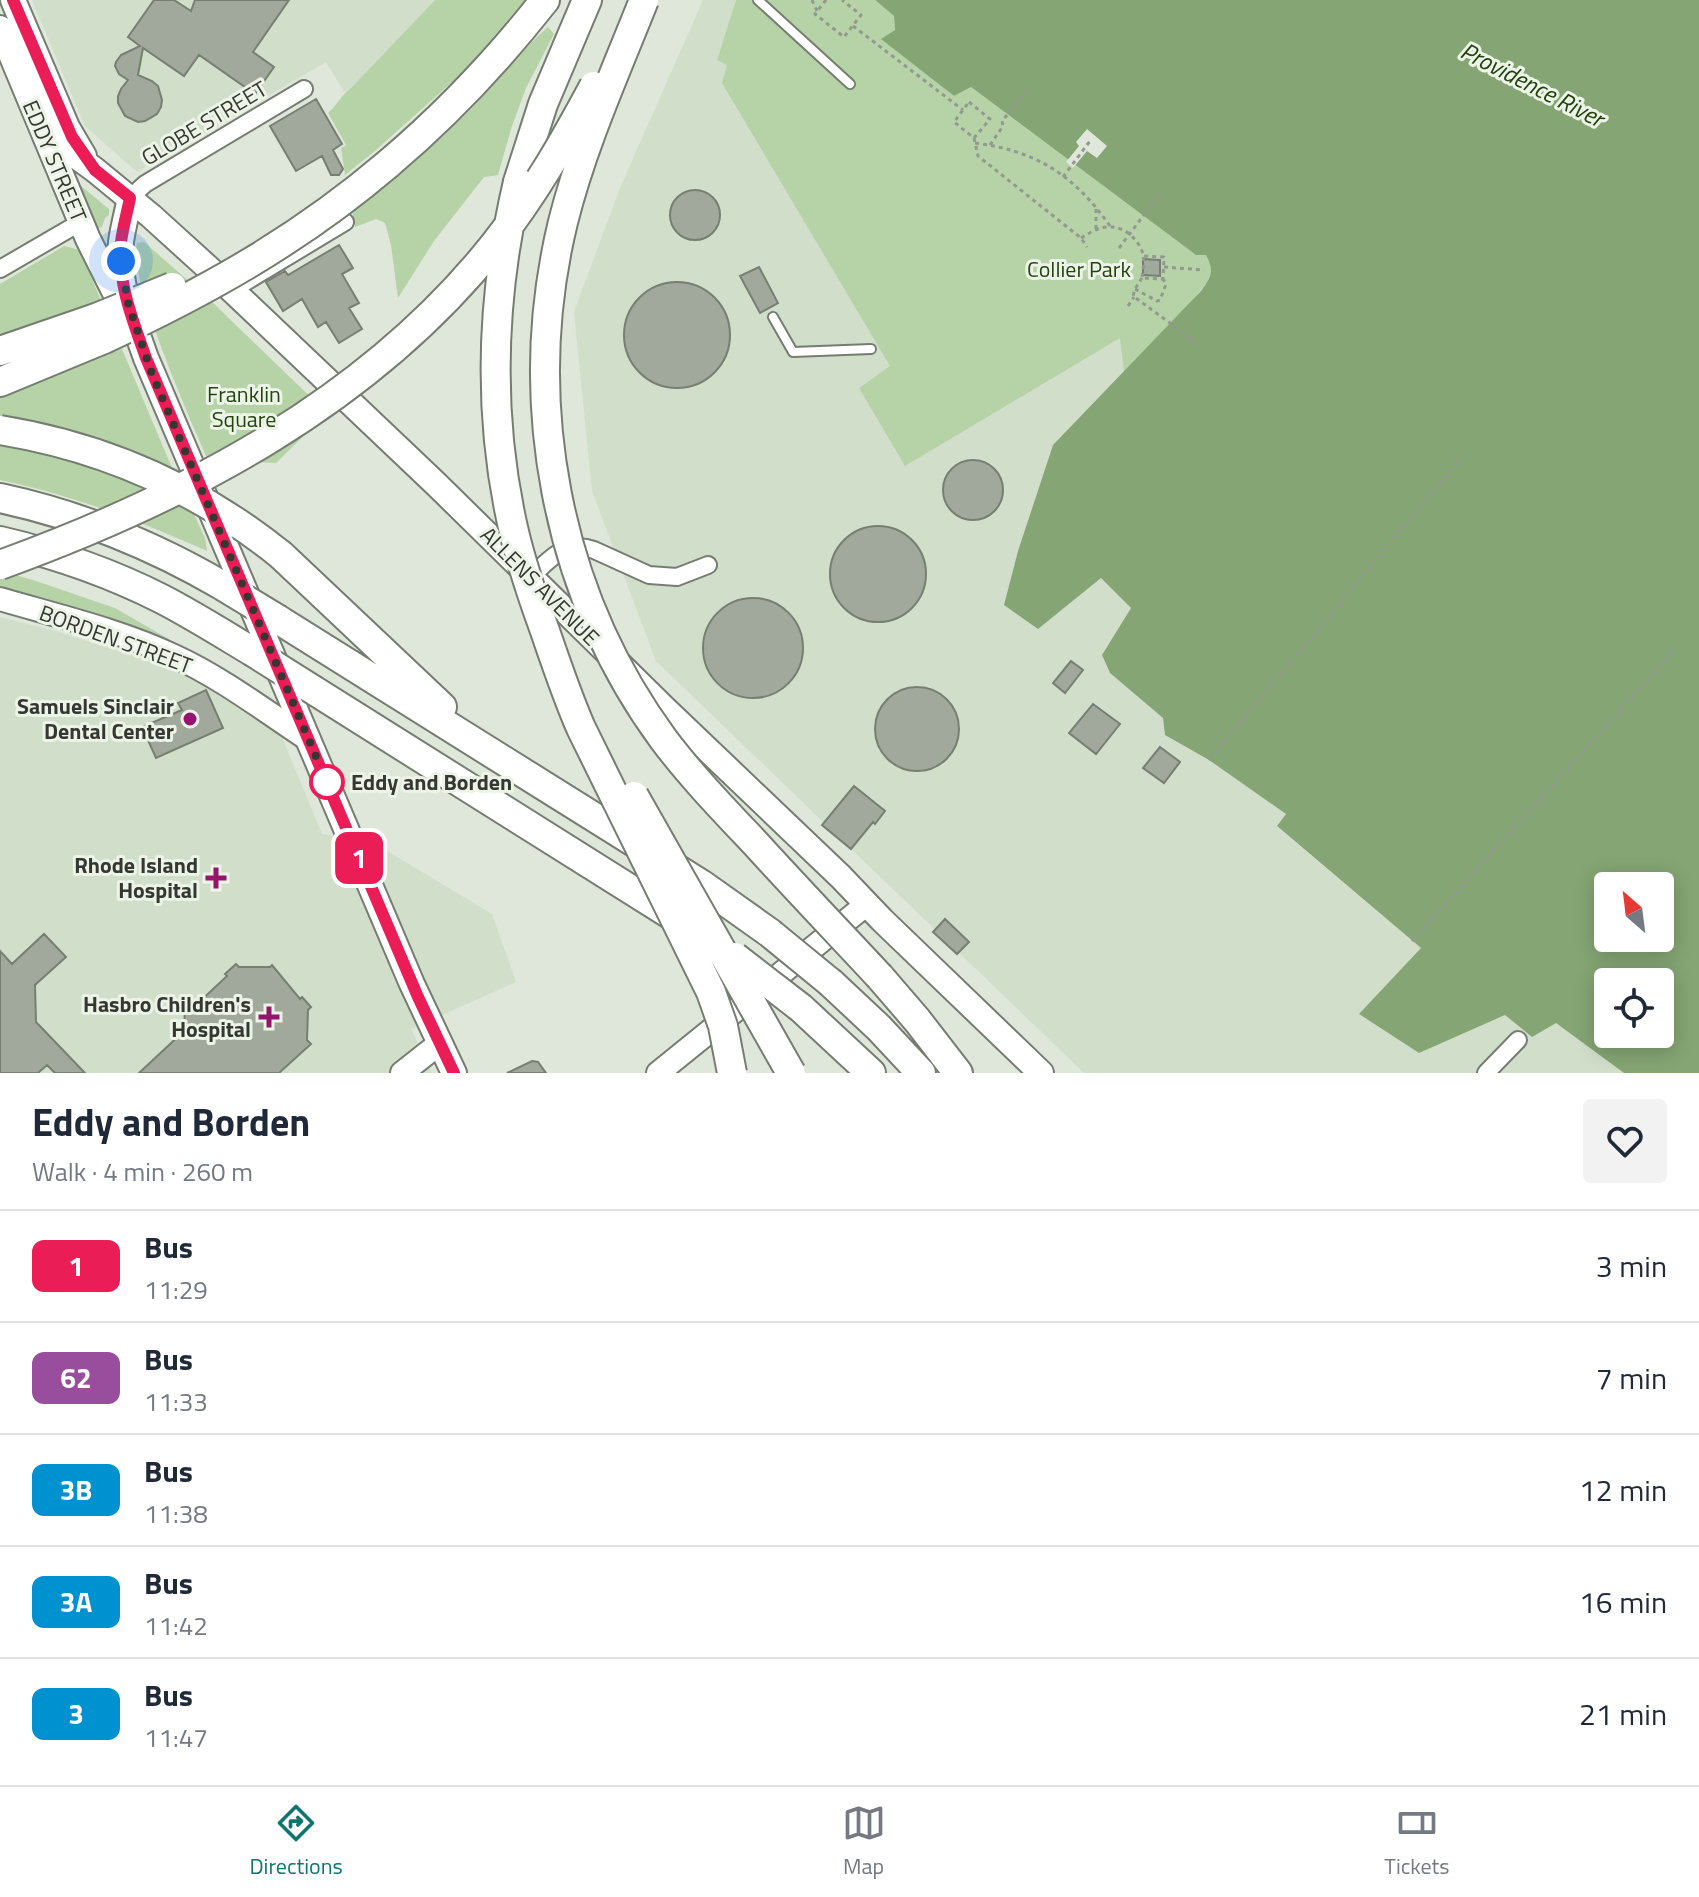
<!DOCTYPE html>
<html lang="en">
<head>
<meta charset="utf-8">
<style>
	body { margin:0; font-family:"Titillium Web",sans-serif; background:#f2f2f3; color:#1f2937; height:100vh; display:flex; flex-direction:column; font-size:30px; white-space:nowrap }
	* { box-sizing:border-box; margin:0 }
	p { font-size:26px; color:#747a83 }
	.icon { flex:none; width:44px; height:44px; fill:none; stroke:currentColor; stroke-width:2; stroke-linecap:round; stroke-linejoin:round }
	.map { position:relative; height:1073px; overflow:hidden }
	.drawer { display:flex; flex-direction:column; background:#fff; flex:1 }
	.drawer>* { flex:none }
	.badge { padding:0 16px; border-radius:12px; font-size:28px; line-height:52px }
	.needle { width:52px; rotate:332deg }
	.controls { position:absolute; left:1594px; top:872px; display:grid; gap:16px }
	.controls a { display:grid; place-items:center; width:80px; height:80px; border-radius:8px; background:#fff; box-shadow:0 4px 20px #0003; font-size:40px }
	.you { position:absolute; width:40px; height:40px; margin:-20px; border:6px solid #fff; border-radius:50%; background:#1a73e8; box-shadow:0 0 0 12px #1a73e833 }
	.map>.badge { position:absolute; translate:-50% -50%; box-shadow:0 0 0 4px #fff }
	.round { display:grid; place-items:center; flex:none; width:84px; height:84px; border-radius:8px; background:#f2f2f3 }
	.overview { display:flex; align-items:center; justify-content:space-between; height:136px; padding:0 32px }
	h1 { font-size:38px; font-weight:700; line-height:60px }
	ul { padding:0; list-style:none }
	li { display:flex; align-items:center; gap:24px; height:112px; padding:0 32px; border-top:2px solid #e0e1e3 }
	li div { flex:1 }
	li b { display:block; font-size:30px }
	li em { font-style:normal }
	li .badge { min-width:88px; font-weight:700; text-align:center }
	.tab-bar { display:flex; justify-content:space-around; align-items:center; height:112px; border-top:2px solid #e0e1e3; background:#fff; font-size:22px; color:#747a83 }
	.tab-bar a { display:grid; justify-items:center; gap:4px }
	.tab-bar .on { color:#0f766e }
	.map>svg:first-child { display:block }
	.built { fill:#d1dfca }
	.green { fill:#b6d3a8 }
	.water { fill:#85a574; fill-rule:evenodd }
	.pier { fill:#dee7d9 }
	.building { fill:#a0a99c; stroke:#777f73; stroke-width:2 }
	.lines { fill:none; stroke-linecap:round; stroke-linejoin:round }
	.lane-casing { stroke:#757d71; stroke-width:12 }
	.street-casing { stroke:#757d71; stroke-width:20 }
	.secondary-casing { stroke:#757d71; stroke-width:26 }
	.primary-casing { stroke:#757d71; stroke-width:28 }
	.highway-casing { stroke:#757d71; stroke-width:32 }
	.path { stroke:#92998f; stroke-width:3; stroke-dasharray:4 4; stroke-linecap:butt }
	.lane { stroke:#fff; stroke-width:8 }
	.street { stroke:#fff; stroke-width:16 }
	.secondary { stroke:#fff; stroke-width:22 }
	.primary { stroke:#fff; stroke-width:24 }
	.highway { stroke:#fff; stroke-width:28 }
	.highway-bridge-casing { stroke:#757d71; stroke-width:32; stroke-linecap:butt }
	.highway-bridge { stroke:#fff; stroke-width:28 }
	.line-casing { stroke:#fff; stroke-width:18 }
	.line { stroke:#ea1d57; stroke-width:12 }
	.walk { stroke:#343732; stroke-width:8; stroke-dasharray:0 14.4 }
	.poi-dot { fill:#95146d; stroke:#ebf4e6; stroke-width:3 }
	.stop-dot { fill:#fff; stroke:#ea1d57; stroke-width:4 }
	.labels { text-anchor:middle; stroke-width:6; stroke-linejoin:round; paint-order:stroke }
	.street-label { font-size:22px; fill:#343732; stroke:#ebf4e6 }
	.park-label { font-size:22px; fill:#254410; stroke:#ebf4e6 }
	.poi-label { font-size:22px; font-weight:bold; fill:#343732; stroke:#ebf4e6; text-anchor:end }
	.stop-label { font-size:22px; font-weight:bold; fill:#343732; stroke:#ebf4e6; text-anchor:start }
	.water-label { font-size:24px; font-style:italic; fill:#22410d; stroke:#ebf4e6 }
</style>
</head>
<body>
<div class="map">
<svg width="1699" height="1073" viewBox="0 0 1699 1073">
	<rect width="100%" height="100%" fill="#dee7d9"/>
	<path class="built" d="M32 0H435L352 87 344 92 326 62 137 172 85 126Z
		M703 0H736L717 60 728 65 1000 290 906 465 1121 337 1124 372 1053 445 1018 551 1004 605 1038 628 1101 577 1131 608 1102 655 1110 673 1163 718 1165 735 1209 760 1286 814 1277 827 1421 948 1360 1015 1419 1053 1505 1015 1556 1022 1624 1073H1084L656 661 592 491 574 312 620 188Z
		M0 617 56 631 173 669 279 730 322 834 374 843 492 914 516 982 411 1029 432 1073H0Z"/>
	<path class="green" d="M435 0H525L463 72 376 150 345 175 341 148 346 145 328 113C337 105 343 93 352 87Z
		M736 0H875L894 16 895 30 882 39 954 96 971 87 1196 255H1206C1209 261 1212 266 1211 273 1210 288 1138 356 1124 372L1120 338 905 466 859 388 890 366 722 83 727 65 717 60Z
		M548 27 554 34 526 88 511 129 498 175 484 177 434 241 398 298 391 245 385 223 376 219 355 227 352 210C394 179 434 146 471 109 497 83 520 51 548 27Z
		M81 186 109 209V215L105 218 102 227 94 230 76 189Z
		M144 242 209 299 327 413 276 463 208 460C191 421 127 278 137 243Z
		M64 246 80 250 102 303 0 339V284Z
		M122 349 172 468 205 538 207 551C140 521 72 495 0 480V393L105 352Z
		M0 571 33 580 115 608 198 656 103 622 0 591Z"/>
	<path class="water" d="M875 0H1699V1073H1624L1556 1023 1532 1037 1505 1015 1419 1053 1359 1014 1421 948 1277 826 1286 814 1209 760 1165 735 1163 718 1110 673 1102 655 1131 608 1101 578 1038 629 1004 605 1018 551 1053 445 1201 291C1211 276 1215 273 1206 255H1196L971 87 954 96 881 39 895 30 894 16ZM1608 886H1660V938H1608ZM1608 982H1660V1034H1608Z"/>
	<path class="pier" d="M1087 129 1107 146 1097 158 1087 151 1073 168 1066 162 1079 146 1076 142Z"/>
	<path class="building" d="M154 0H174L191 11 195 0H289L253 52 274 67 255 94 199 55 184 76 143 48 138 75 152 81 158 86 162 100 161 107 157 114 145 121 138 122 125 116 118 103V96L121 89 128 80 119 74 115 66 116 62 121 55 140 46 128 37Z
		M316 99 342 144 333 150 343 169 339 175H331L322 156 296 171 270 126Z
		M670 215a25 25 0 1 1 50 0a25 25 0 1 1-50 0Z
		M339 245 353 268 342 274 359 303 349 308 362 329 339 343 326 322 318 327 302 299 283 311 266 282 285 271 288 275Z
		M1143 259 1160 260V276L1143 275Z
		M759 267 778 303 760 313 740 276Z
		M624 335a53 53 0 1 1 106 0a53 53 0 1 1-106 0Z
		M943 490a30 30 0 1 1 60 0a30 30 0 1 1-60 0Z
		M830 574a48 48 0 1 1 96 0a48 48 0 1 1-96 0Z
		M703 648a50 50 0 1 1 100 0a50 50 0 1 1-100 0Z
		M1071 661 1083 670 1065 693 1053 683Z
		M875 729a42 42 0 1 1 84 0a42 42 0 1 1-84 0Z
		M206 690 223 728 156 758 142 727 182 710 178 703Z
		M1093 704 1120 724 1096 754 1069 733Z
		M1160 747 1180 762 1164 783 1143 768Z
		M854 786 885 811 875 824 873 822 851 849 822 825Z
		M945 919 969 942 957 954 933 932Z
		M44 934 66 957 35 985 36 1022 85 1073H55L47 1065 38 1073H0V951L12 964Z
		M236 964 239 967H270L272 965 300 999 302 997 311 1007 308 1010 307 1040 311 1044 279 1073H139L184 1031 185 1007H194L227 976 225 974Z
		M532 1061 538 1062 546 1073H507Z"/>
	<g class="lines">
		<g class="lane-casing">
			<path id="lane" d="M758 0 850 84
				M773 317 793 352 871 349"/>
		</g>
		<g class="street-casing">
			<path id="street" d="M130 198 145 184 304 89
				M0 269 81 222
				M232 290 345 222
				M531 577C550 558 566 540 594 550L649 575 677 577 708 565
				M1486 1073 1518 1040"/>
		</g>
		<g class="secondary-casing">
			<path id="secondary" d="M0 599C58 616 119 630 174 656 222 678 265 711 309 740
				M402 1073 440 1043
				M658 1073 867 904"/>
		</g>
		<g class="primary-casing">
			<path id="primary" d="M13 0 67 127 84 156
				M0 28 88 239 120 303
				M34 108 47 130 62 146 95 170 151 216 216 275 435 483 665 709 841 877 882 920 1041 1073
				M130 198C127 213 123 227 121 242 117 282 133 321 146 358L412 984 454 1073"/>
		</g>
		<g class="highway-casing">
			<path id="highway" d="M388 164C447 114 498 60 545 0
				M518 182 543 104 587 0
				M0 351 96 318
				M0 382 104 339
				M0 498C79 515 153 545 223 586
				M0 541C56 554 111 573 162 599 193 615 223 634 253 652
				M281 555 442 707
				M279 620 701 884 770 933
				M315 691 684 923
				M880 977 917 1020 958 1073
				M831 983 879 1028 921 1073
				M801 1008 871 1073"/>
		</g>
		<path class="path" d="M812 0 817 11
			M826 0 815 14 844 37 861 15 842 0
			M853 26 963 110
			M969 102 990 119 974 138 954 122Z
			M974 138 978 156 1081 238 1087 247
			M975 143C1037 151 1074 175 1110 226
			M990 145 1003 126 1002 121 1028 90
			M1063 177 1090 141
			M1096 229V207
			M1081 238C1096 229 1108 222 1125 231 1132 235 1139 243 1142 251 1145 259 1143 269 1142 278L1163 279 1164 257 1143 256
			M1119 248 1162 191
			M1164 267 1204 270
			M1142 278 1135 289 1133 296 1196 342
			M1135 289 1157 301 1160 300 1166 284 1163 279
			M1128 306 1134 297
			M1209 760 1459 460
			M1412 941 1676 648"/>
		<use href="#lane" class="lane"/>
		<use href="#street" class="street"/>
		<use href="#secondary" class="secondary"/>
		<use href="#primary" class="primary"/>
		<use href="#highway" class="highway"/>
		<g class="highway-bridge-casing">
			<path id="highway-bridge" d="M644 0C615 73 582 146 563 222 520 399 555 592 664 740 692 777 724 810 756 844 797 889 839 933 880 977
				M518 182C491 298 487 416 514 532 522 566 533 598 545 631 556 663 567 696 581 728L711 992 723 1026 732 1073
				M96 318 172 287
				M104 339C209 290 300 239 388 164
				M0 430C104 447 199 489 281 555
				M0 565C185 498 369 402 494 245 533 196 564 142 594 86
				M223 586 279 620
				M253 652 315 691
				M634 796 791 1073
				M770 933 831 983
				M735 957 801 1008"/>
		</g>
		<use href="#highway-bridge" class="highway-bridge"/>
	</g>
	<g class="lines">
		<g class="line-casing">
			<path id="line" d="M13 0 72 137 95 170 130 198C127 213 123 227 121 242 117 282 133 321 146 358L418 997 454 1073"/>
		</g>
		<use href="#line" class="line"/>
		<path class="walk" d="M121 261 128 303 152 374 327 782"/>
	</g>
	<g class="poi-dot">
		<circle cx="190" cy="719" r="8"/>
		<path d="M212 866h8v8h8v8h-8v8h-8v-8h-8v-8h8z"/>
		<path d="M265 1005h8v8h8v8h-8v8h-8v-8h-8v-8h8z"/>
	</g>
	<circle class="stop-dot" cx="327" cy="782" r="16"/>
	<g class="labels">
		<g class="street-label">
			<text transform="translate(204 123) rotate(-31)" y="8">GLOBE STREET</text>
			<text transform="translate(55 161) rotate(67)" y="8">EDDY STREET</text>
			<text transform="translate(540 586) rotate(45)" y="8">ALLENS AVENUE</text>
			<text transform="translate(116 639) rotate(20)" y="8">BORDEN STREET</text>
		</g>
		<g class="park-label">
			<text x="1079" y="277">Collier Park</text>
			<text x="244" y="402">Franklin<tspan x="244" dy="25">Square</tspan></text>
		</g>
		<g class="poi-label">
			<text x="174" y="714">Samuels Sinclair<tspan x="174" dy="25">Dental Center</tspan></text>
			<text x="198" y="873">Rhode Island<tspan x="198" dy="25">Hospital</tspan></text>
			<text x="251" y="1012">Hasbro Children's<tspan x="251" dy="25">Hospital</tspan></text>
		</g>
		<g class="stop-label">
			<text x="351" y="790">Eddy and Borden</text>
		</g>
		<g class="water-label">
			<text transform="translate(1532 85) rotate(27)" y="8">Providence River</text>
		</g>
	</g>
</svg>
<div class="controls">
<a><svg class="needle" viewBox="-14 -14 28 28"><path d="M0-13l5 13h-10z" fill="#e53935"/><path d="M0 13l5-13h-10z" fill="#747a83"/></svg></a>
<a><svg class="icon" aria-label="locate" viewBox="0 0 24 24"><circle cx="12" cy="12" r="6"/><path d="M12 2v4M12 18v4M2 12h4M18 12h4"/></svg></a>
</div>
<div class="you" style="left:121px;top:261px"></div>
<b class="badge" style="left:359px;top:858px;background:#ea1d57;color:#fff">1</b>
</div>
<section class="drawer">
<div class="overview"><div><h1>Eddy and Borden</h1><p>Walk · 4 min · 260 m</p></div><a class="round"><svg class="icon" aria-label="heart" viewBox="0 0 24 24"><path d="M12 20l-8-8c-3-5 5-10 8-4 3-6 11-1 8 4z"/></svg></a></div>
<ul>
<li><span class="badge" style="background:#ea1d57;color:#fff">1</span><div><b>Bus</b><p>11:29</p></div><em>3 min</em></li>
<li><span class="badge" style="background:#994d9d;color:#fff">62</span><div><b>Bus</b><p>11:33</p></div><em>7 min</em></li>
<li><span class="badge" style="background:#0092d0;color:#fff">3B</span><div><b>Bus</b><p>11:38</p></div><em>12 min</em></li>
<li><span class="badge" style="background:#0092d0;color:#fff">3A</span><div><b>Bus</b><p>11:42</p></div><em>16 min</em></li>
<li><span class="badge" style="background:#0092d0;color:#fff">3</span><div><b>Bus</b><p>11:47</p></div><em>21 min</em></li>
</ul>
</section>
<nav class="tab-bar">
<a class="on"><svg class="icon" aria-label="directions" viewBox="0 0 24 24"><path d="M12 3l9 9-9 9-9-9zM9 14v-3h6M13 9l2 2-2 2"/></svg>Directions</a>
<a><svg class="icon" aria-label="map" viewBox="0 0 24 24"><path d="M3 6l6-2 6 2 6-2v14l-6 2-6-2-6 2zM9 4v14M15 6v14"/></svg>Map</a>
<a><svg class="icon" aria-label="tickets" viewBox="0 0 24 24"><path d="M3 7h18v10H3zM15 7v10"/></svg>Tickets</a>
</nav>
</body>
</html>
